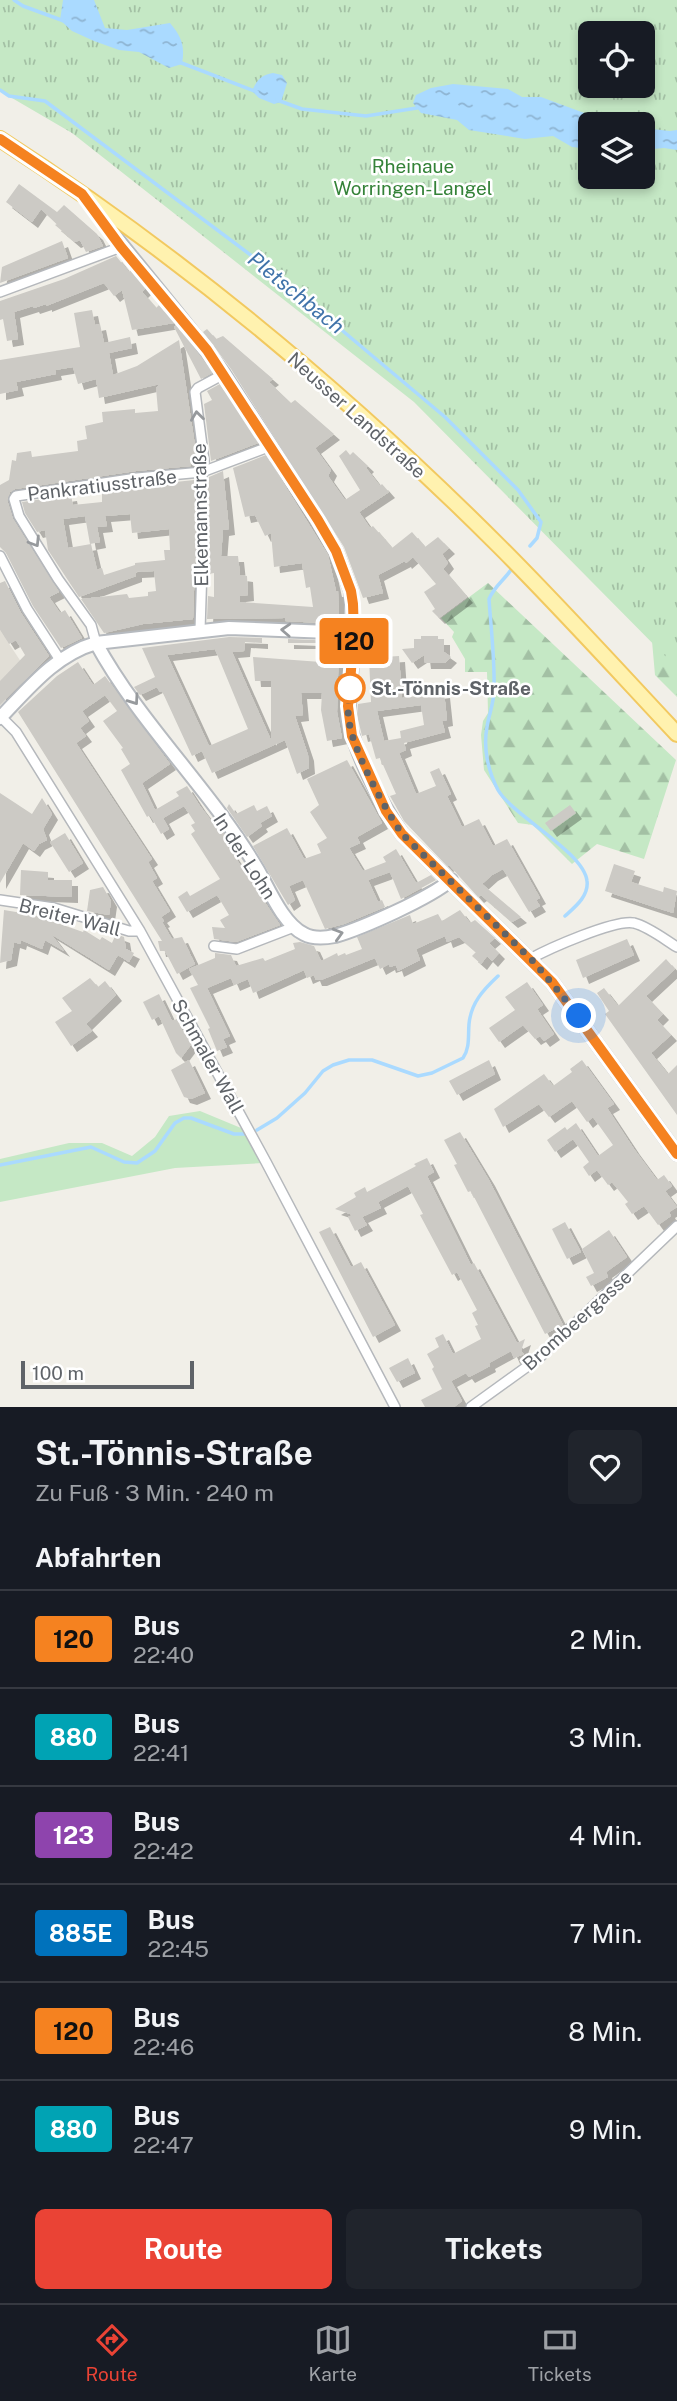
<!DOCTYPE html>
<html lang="de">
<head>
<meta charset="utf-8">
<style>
	body { margin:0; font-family:"Public Sans",sans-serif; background:#20242c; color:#f1f3f6; height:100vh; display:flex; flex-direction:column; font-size:26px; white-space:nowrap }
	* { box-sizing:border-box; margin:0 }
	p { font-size:23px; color:#9ea1a6 }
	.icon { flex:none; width:38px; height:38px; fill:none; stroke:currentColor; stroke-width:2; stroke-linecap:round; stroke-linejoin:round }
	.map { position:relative; height:1407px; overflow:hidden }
	.panel { display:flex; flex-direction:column; background:#171b24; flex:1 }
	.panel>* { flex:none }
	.badge { padding:0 14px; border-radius:5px; font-size:24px; line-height:46px }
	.buttons { position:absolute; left:578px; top:21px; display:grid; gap:14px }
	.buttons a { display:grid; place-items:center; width:77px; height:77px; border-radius:10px; background:#171b24; box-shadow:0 4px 10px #0003; font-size:35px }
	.scale { position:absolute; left:21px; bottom:18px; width:173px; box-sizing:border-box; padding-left:7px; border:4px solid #5f6368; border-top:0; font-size:19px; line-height:24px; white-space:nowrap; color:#5f6368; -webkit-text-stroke:5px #fff; paint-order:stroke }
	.you { position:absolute; width:35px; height:35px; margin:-18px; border:5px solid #fff; border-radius:50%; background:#1a73e8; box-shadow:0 0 0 10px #1a73e833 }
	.map>.badge { position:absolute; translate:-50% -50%; box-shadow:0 0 0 4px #fff }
	h2 { padding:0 35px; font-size:26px; line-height:63px }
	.round { display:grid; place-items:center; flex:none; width:74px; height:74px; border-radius:10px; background:#20242c }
	.headline { display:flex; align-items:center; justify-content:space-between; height:119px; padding:0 35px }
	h1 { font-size:33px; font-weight:700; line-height:52px }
	.action { display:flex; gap:14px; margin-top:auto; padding:14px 35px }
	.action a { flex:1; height:80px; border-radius:10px; background:#ea4335; color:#fff; font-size:28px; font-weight:700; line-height:80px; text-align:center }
	.action a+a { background:#20242c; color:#f1f3f6 }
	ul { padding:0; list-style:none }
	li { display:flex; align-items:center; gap:21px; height:98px; padding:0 35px; border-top:2px solid #363941 }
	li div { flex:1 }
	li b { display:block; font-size:26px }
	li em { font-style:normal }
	li .badge { min-width:77px; font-weight:700; text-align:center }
	.dock { display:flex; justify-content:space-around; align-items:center; height:98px; border-top:2px solid #363941; background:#171b24; font-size:19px; color:#9ea1a6 }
	.dock a { display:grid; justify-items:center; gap:4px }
	.dock .current { color:#ea4335 }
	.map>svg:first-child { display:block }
	.education { fill:#e1ded6 }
	.green { fill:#c5e8c5 }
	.forest { fill:url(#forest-firs) }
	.park { fill:url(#park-tufts); fill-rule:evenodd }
	.water { fill:url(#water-ripples) }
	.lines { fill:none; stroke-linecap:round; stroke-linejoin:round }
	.stream { stroke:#aadaff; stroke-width:3.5 }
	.building { fill:#cccac5; fill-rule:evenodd; filter:url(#shadow) }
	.street-casing { stroke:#b5b8bc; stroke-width:12 }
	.secondary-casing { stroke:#b6babf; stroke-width:16 }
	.primary-casing { stroke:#f2c960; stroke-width:18 }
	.street { stroke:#fff; stroke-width:9 }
	.secondary { stroke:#fff; stroke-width:12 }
	.primary { stroke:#fff2af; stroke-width:14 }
	.oneway { stroke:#979a9d }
	.line-casing { stroke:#fff; stroke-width:16 }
	.line { stroke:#f58220; stroke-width:10 }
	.walk { stroke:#5f6368; stroke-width:7; stroke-dasharray:0 12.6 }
	.stop-dot { fill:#fff; stroke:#f58220; stroke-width:3.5 }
	.labels { text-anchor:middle; stroke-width:5; stroke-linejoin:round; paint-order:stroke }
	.park-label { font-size:19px; fill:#348238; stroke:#fff }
	.street-label { font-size:19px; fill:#5f6368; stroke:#fff }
	.stop-label { font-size:19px; font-weight:bold; fill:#5f6368; stroke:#fff; text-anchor:start }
	.water-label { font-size:21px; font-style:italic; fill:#4174aa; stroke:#fff }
</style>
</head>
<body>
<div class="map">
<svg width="677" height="1407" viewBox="0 0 677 1407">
	<defs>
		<pattern id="forest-firs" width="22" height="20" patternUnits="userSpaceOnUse" patternTransform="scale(1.75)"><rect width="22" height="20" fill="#c5e8c5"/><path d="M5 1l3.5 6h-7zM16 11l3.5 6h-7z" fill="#a3c0a4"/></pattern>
		<pattern id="park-tufts" width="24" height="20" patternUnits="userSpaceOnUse" patternTransform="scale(1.75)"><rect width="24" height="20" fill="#c5e8c5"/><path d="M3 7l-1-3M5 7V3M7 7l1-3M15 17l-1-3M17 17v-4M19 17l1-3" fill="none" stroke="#a3c0a4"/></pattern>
		<pattern id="water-ripples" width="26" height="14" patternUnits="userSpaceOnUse" patternTransform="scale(1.75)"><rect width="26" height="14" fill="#aadaff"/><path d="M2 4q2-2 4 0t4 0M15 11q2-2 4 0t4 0" fill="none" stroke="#8eb4d2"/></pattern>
		<filter id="shadow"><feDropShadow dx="6" dy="6" stdDeviation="0" flood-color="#0004"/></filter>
	</defs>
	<rect width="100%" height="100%" fill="#f1efe8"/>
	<path class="education" d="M0 630 29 674 12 696 0 708Z"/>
	<path class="green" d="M200 1111 241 1128 263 1163 175 1168 0 1202V1159L69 1143H102L132 1156 155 1137 169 1116Z"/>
	<path class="forest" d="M488 583 676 760 644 859 597 844 572 864 533 825 518 823 484 770 481 735 483 721 488 713 487 672H465V659L452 637 454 632 441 618Z
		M677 632V697L655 675 652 641Z"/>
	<path class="park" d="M0 0H677V668L414 402 72 133 0 91ZM590 33H642V86H590ZM590 124H642V177H590Z"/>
	<path class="water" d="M63 0H94L105 28 127 30 170 23C182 37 185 46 182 64L169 68 139 52 119 50 94 41 72 31 60 20Z
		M273 73 282 75 287 83 281 102 274 104 259 98 252 91C257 80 261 75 273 73Z
		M453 84 508 89 522 97H541L614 124H590V149L572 147 553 136 525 139 469 130 457 120 421 113 413 103 416 95 431 88Z
		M642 128 670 131 677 130V150L664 148 642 150Z"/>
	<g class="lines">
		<path class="stream" d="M14 0 23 6 64 21
			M179 62 257 92
			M0 90 9 96 45 101 268 268 445 417 518 490 541 522 537 538 530 546
			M277 100 302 109 366 116 417 108
			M513 567C505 580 495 585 489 599 491 629 495 660 494 690 494 703 489 714 487 727 483 748 488 771 498 790 513 816 584 852 587 881 589 896 575 907 565 916
			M257 1130 277 1118 305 1093 323 1071 333 1065 349 1060H372L418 1076 432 1073 463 1058C470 1048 468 1036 469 1024 471 1003 483 990 498 976
			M0 1165 91 1147 124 1162 137 1163 155 1151 175 1123 184 1118H191L234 1134H246"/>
	</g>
	<path class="building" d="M19 184 57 212 64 205 97 234 103 246 86 252 80 240 75 242 55 225 57 224 41 209 32 222 6 202Z
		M62 241 68 258 0 283 2 267Z
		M116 256 129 272 131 270 136 277 145 289 142 292 156 308 159 305 174 323 132 330 122 290 114 296 104 283 46 306V304L34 308 33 306 14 312 18 339 7 341 3 319 0 320V301L64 279Z
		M92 310 95 325 100 324 104 343 130 337 132 348 109 353 113 375 137 366 179 340 197 459 190 461 191 466 136 471 15 489 10 492 7 500 13 519 59 592 49 597 60 613 65 610 82 638 61 648 33 606 6 553 0 547V485L9 480 12 460 16 461 17 453 31 451 32 457 78 451 77 441 87 439 85 426 103 422 102 412 135 409V413L158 411 156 388 160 384 99 398 96 379 78 384 73 367 55 370 56 374 16 382 18 390 0 394V360L80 347 74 313Z
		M176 325 201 357 212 373 201 379 174 327Z
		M207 329 216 339 223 336 273 379 269 382 291 403 295 400 334 434 315 448 331 470 328 476 345 500 360 490 339 456 346 450 350 455 353 452 368 466 366 468 380 486 382 484 389 492 359 512 370 528 373 526 392 548 412 532 425 547 438 537 449 548 442 554 448 563 443 569 467 597 439 618 432 611 435 609 424 592 436 584 413 557 406 563 405 561 378 575 383 593 363 598 344 547 231 369 203 332Z
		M220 384 258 443 211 461 204 404 212 400 207 391Z
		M266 455 328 555 336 591H338L339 624 285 621V618L207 619 208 596 214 597V573L209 574 208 482 209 477 223 471 229 529 223 530 221 556H238L240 575 247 576 248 595 240 596V602L313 607 310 587 306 588 302 563 274 567 271 533 265 536 255 515 245 517 233 468Z
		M194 480 196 535 193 619 143 624 104 633 81 599 127 594 129 598 148 596V592L156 591 154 571 136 572V576L79 597 48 550 45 530 37 532 25 513 22 502 71 495 73 505 102 502V490ZM130 514 132 533 169 529 170 550H164L165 560 135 563V565L104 575 102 568 97 570 91 544 68 548 63 519 85 516 90 544 100 542 97 527 107 526 105 516Z
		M5 581 21 613 49 656 0 705V681L25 655 16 640 9 644 0 630V583Z
		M421 636H438V639H444V652L451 657 445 663H425L424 655 412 663 402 649 414 648V639H421Z
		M229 637 262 638V643L245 642 244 651 232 652 271 740V681H255L253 657 321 662 319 643H288V639L339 641 337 712 342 738 327 741 321 710 322 693H301L303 715 295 716 308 755 309 768 297 774 285 740 212 773 202 751 192 756 162 691 160 692 157 687 140 695 134 687 155 677 142 648ZM215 649 248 729 209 746 167 655Z
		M399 656 402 698 444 692 447 720 442 721 445 732 404 743 406 750 399 753 416 794 436 786 430 772 439 768 451 794 447 796 462 827 479 819 493 846 507 839 540 898 536 900 540 906 529 912 503 869 492 875 482 884 521 917 512 922 481 895 478 897 449 865 447 866 404 821 390 796 396 794 380 758 376 759 369 734 362 736 357 715 358 704 371 702 369 658ZM421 705 424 725 400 731 401 738 384 741 377 711Z
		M78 662 93 685 105 676 170 764 142 783 155 810 179 796 176 792 187 786 200 806 216 827 217 825 232 846 234 848 231 851 280 925 236 942 214 939 212 927 225 928 220 920 229 915 217 895 187 912 178 897 187 891 190 896 220 879 191 834 195 831 191 825 195 823 184 806 163 818 169 829 161 834 150 815 147 817 121 770 130 764 121 749 123 748 103 721 117 711 105 695 82 711 89 721 80 728 86 736 76 743 152 859 148 862 157 878 152 881 170 911 161 917 164 921 162 922 172 939 182 937 195 964 177 974 165 951H160L158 941H162L18 712 57 676Z
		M347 760 382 823 357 837 360 843 349 848 363 871 386 862 383 857 396 849 416 883 431 875 436 880 401 899 390 872 368 880 378 902 382 900 385 907 344 924 325 929 303 880 289 886 295 900 288 905 253 846 287 828 304 859 321 853 317 844 327 838 310 812 319 805 307 779Z
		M0 793 32 814 42 798 52 814 43 829 47 840 39 844 34 851 23 843 0 883Z
		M229 804 236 814 254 805 257 811 267 806 272 816 260 823 262 826 247 837 227 808Z
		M570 805 576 813 551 831 545 823Z
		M65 833 83 863 69 872 50 842Z
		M614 864 635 871 631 882 663 892 664 887 677 891 673 913 605 891Z
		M21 870 48 872V880H72V897L20 895Z
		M103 887 111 901 109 915 87 911 90 890Z
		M4 910 34 915 83 932 84 930 100 940 102 937 112 943 116 934 124 937 126 949 134 953 129 962 118 955 109 970 51 934 64 951 45 940 42 949 21 940 20 944 14 942 11 960 0 963Z
		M460 910 470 923 475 920 495 938 489 943 499 953 492 961 487 956 481 964 472 956 476 952 459 937 447 942 445 936 416 949 420 960 398 971 396 965 390 967 389 964 380 969 375 958 321 980H316L314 975 307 978 304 970 253 993 248 979 234 985 231 978 207 988 230 1036 223 1039 227 1047 217 1051 208 1029 210 1028 190 988 198 985 189 969 215 958V953L231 955 236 966 263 958 265 961 295 949 293 943 300 942 314 946 321 961 337 953 338 956 345 953 346 955 362 949 357 937 410 915 413 924 438 914 442 921Z
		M627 939 634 955 583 978 576 960Z
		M666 959 675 969 646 996 663 1014 657 1020 671 1035 651 1053 668 1074 677 1065V1115L605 1014 609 1011 597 993 604 988 618 1006Z
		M90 978 98 987 105 981 116 995 86 1024 92 1031 71 1046 55 1022 72 1011 62 998Z
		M527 982 543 1005 537 1009 554 1034 544 1041 540 1036 535 1039 523 1025 499 1042 489 1028 515 1010 505 997Z
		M159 994 172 1021 177 1019 183 1032 193 1042 181 1058 176 1053 159 1016 152 1020 143 1002Z
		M189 1060 205 1093 191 1099 184 1097 171 1070Z
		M489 1060 495 1074 457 1095 449 1081Z
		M582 1060 614 1104 607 1108 634 1149 657 1180 664 1175 672 1186 665 1191 677 1207 669 1212 671 1216 658 1225 644 1206 632 1214 625 1204 628 1202 612 1182 608 1185 597 1170 589 1176 583 1167 589 1162 573 1139 555 1152 547 1140 565 1127 567 1130 576 1123 598 1156 613 1145 593 1117 587 1122 572 1101 549 1117 539 1104 503 1127 494 1109 544 1074 553 1086 572 1072 570 1069Z
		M460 1132 489 1180 563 1325 545 1334 471 1191 468 1192 454 1165 457 1164 444 1140Z
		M427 1158 434 1172 427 1176 471 1265 474 1263 517 1343 525 1339 521 1351 524 1354 514 1358 511 1351 489 1363 490 1366 469 1377 466 1373 451 1381 462 1401 454 1407H425L421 1400 442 1389 432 1369 434 1367 427 1354 439 1347 435 1338 443 1334 453 1354 481 1339 475 1326 478 1325 472 1313 477 1310 457 1272 452 1275 420 1215 423 1214 408 1186 378 1202 381 1208 362 1217 367 1225 355 1231 348 1217 353 1215 335 1209 356 1197 354 1193 365 1187 367 1192 416 1166 414 1164Z
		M565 1222 581 1252 567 1259 552 1229Z
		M330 1227 351 1267 361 1262 395 1325 373 1337 319 1232Z
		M609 1230 627 1257 606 1272 608 1277 591 1286 586 1277 594 1273 582 1249Z
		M408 1358 415 1373 397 1382 389 1368Z"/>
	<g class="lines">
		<g class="street-casing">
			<path id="street" d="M0 292 121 247
				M0 556 27 609 60 660
				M200 630 203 535 201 482 204 461 195 392 198 388 224 374
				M96 643 91 625 58 579 19 516 14 499 16 496 137 478 202 472 271 446
				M1 717 16 732 140 931 266 1162 395 1407
				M0 900 54 908 129 931H140
				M214 946 237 949 294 927
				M530 959C548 949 615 919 634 923 649 927 664 939 677 947
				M471 1407 539 1358 677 1226"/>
		</g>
		<g class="secondary-casing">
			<path id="secondary" d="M87 200C131 259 181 314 224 374L318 520 336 551 351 591 354 633 348 719C357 757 380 802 402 834L552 982 677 1154
				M96 643C140 724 212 791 258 870 269 889 283 924 304 934 313 939 325 938 335 936 363 928 430 898 451 880
				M0 718C29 688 55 655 96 643L229 628 354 633"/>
		</g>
		<g class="primary-casing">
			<path id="primary" d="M0 139C180 255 348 395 499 546 560 607 618 671 677 734"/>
		</g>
		<use href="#street" class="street"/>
		<use href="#secondary" class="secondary"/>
		<use href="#primary" class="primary"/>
	</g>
	<defs><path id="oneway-chevron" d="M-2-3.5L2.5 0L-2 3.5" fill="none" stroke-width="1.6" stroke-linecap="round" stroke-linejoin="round" transform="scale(1.75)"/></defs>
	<g class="oneway">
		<use href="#oneway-chevron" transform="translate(197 416) rotate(-97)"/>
		<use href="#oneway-chevron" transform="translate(35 542) rotate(58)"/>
		<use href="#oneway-chevron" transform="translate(286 630) rotate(-177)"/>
		<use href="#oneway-chevron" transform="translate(134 700) rotate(55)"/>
		<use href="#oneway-chevron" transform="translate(338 934) rotate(-16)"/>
	</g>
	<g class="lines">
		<g class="line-casing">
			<path id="line" d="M0 139 82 194 121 247 207 350 318 520 336 551 351 591 353 604 354 634 348 706 352 736 386 811 402 834 552 982 677 1154"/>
		</g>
		<use href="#line" class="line"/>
		<path class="walk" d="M350 688C349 699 347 710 349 721 353 751 384 807 402 834L534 962 579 1016"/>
	</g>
	<circle class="stop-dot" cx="350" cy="688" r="14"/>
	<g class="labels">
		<g class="park-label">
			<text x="413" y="173">Rheinaue<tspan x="413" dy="22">Worringen-Langel</tspan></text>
		</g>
		<g class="street-label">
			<text transform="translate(357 415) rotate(42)" y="7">Neusser Landstraße</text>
			<text transform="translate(102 485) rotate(-7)" y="7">Pankratiusstraße</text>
			<text transform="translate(200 515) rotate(-91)" y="7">Elkemannstraße</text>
			<text transform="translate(245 856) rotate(57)" y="7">In der Lohn</text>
			<text transform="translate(70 917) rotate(14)" y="7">Breiter Wall</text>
			<text transform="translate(208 1056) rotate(61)" y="7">Schmaler Wall</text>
			<text transform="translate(577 1320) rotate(-42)" y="7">Brombeergasse</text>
		</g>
		<g class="stop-label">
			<text x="371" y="695">St.-Tönnis-Straße</text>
		</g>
		<g class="water-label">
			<text transform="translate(296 293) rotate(39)" y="7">Pletschbach</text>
		</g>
	</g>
</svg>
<div class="buttons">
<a><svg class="icon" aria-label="locate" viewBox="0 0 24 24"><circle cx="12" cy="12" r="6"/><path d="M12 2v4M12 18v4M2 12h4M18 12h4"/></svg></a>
<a><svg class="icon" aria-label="layers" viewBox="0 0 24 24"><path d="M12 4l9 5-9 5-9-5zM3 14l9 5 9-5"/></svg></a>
</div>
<div class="scale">100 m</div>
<div class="you" style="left:579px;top:1016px"></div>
<b class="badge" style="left:354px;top:641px;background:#f58220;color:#111">120</b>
</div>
<section class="panel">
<div class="headline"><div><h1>St.-Tönnis-Straße</h1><p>Zu Fuß · 3 Min. · 240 m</p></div><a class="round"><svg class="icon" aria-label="heart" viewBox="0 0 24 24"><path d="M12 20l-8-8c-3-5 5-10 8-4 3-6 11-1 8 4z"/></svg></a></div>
<h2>Abfahrten</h2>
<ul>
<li><span class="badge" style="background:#f58220;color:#111">120</span><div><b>Bus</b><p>22:40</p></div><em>2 Min.</em></li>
<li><span class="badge" style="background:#00a3b4;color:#fff">880</span><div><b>Bus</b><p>22:41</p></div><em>3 Min.</em></li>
<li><span class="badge" style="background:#8e44ad;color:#fff">123</span><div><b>Bus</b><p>22:42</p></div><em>4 Min.</em></li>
<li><span class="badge" style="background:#0072bc;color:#fff">885E</span><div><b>Bus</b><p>22:45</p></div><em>7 Min.</em></li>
<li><span class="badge" style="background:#f58220;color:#111">120</span><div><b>Bus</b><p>22:46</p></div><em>8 Min.</em></li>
<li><span class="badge" style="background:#00a3b4;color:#fff">880</span><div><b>Bus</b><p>22:47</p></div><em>9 Min.</em></li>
</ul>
<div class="action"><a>Route</a><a>Tickets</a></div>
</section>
<nav class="dock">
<a class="current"><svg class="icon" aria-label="directions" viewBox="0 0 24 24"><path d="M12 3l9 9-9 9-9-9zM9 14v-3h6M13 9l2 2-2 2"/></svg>Route</a>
<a><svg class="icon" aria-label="map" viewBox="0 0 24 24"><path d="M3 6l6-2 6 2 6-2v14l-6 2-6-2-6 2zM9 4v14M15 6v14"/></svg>Karte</a>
<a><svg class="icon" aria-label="tickets" viewBox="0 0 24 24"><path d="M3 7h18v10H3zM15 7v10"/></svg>Tickets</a>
</nav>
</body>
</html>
